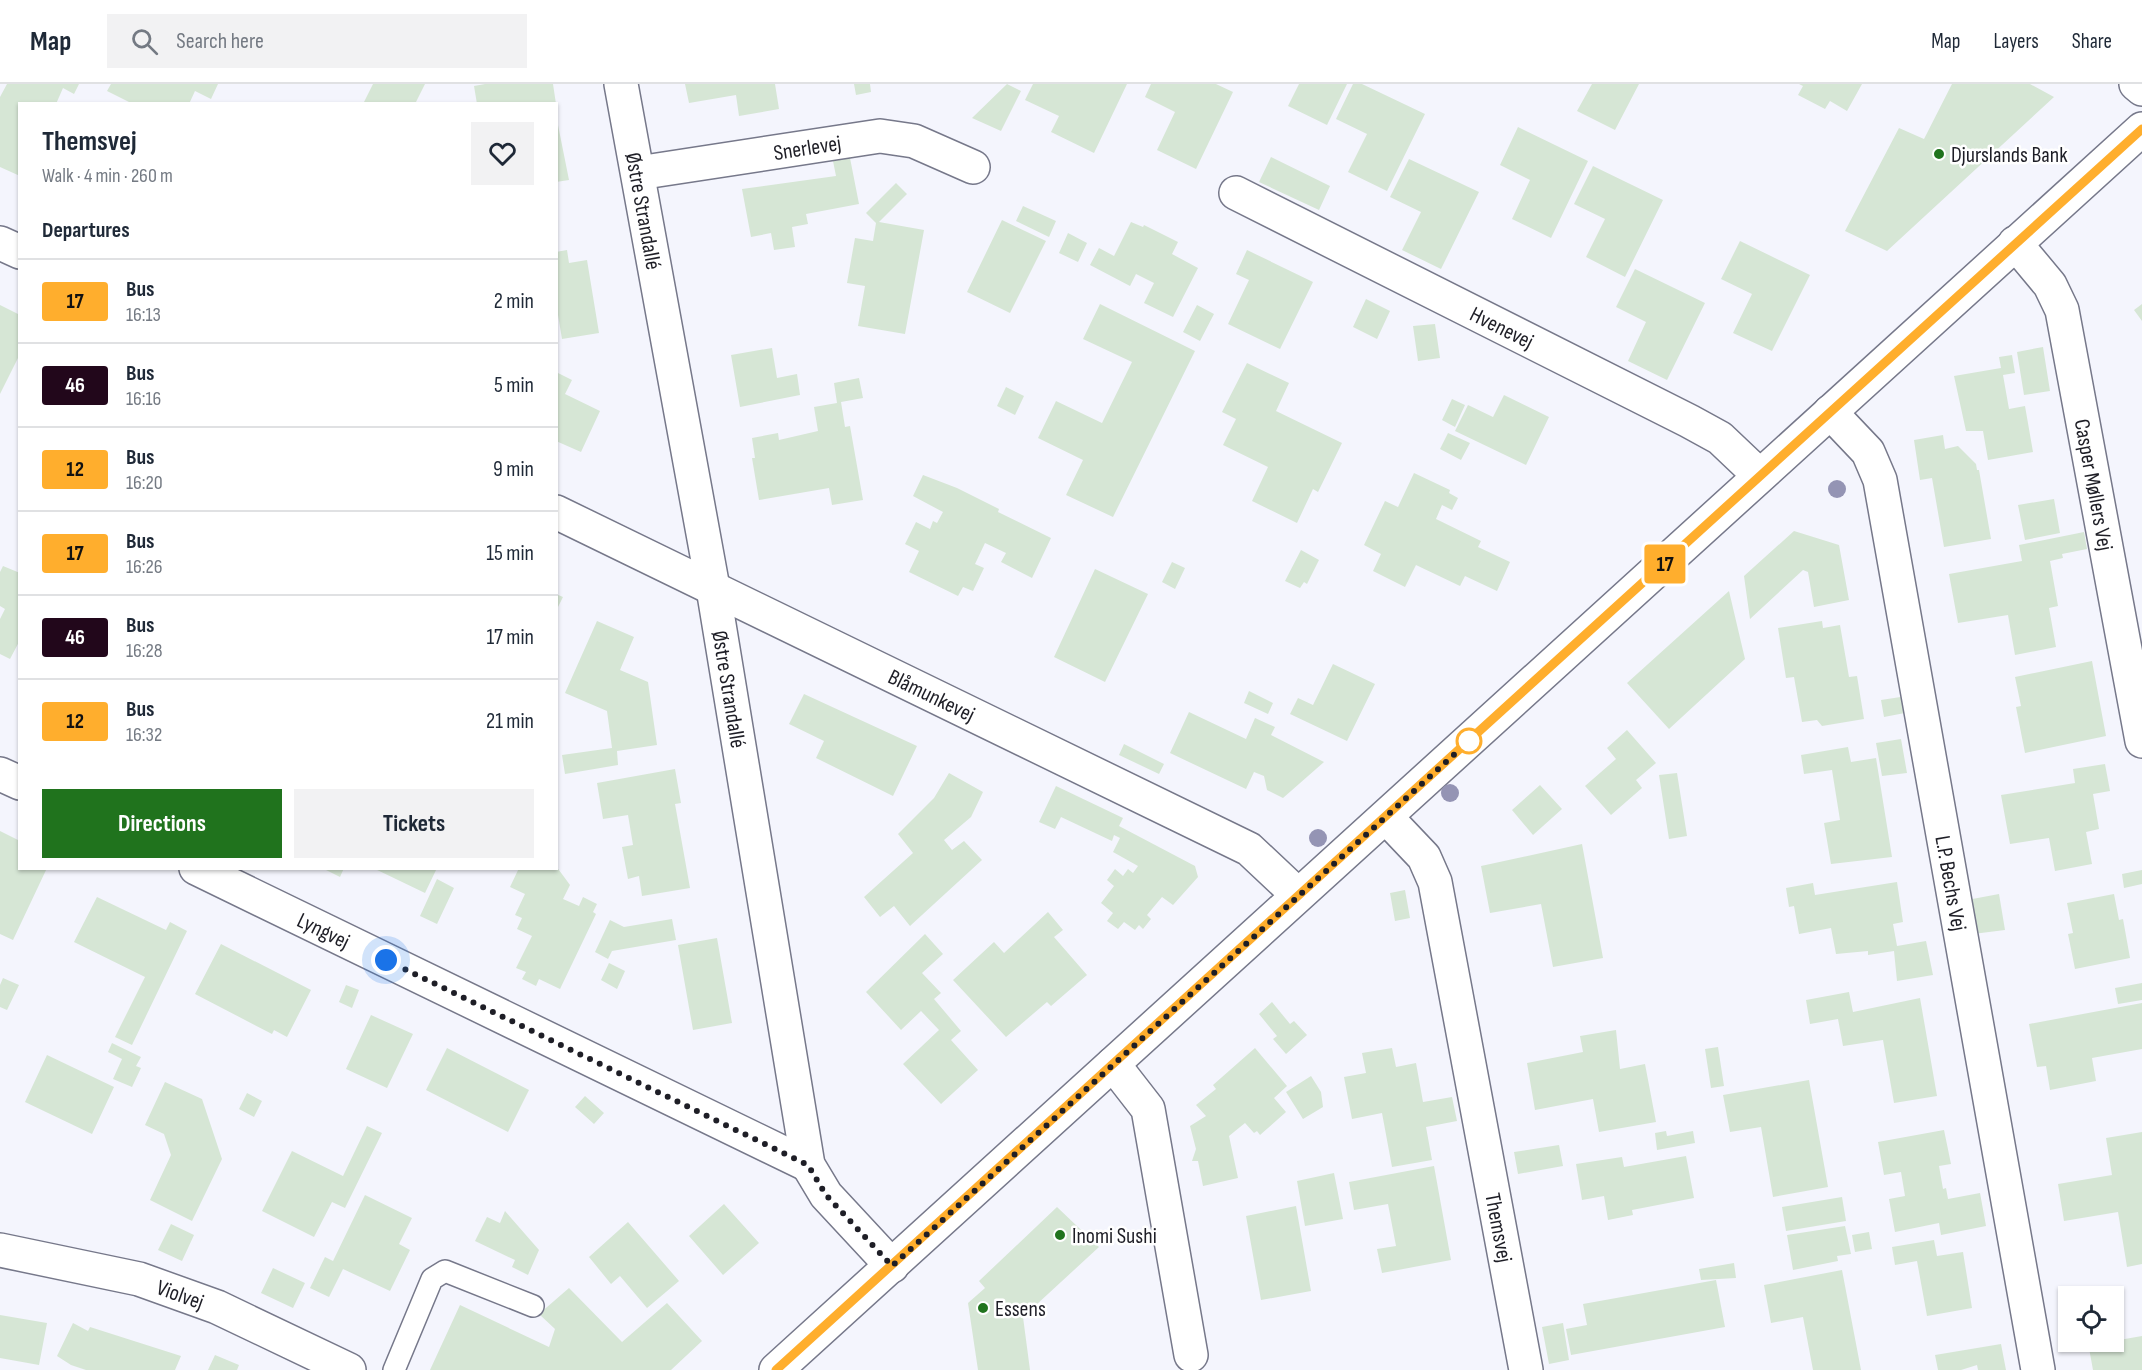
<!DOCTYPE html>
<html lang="en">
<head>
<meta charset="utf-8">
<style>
	body { margin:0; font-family:"Sofia Sans Condensed",sans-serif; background:#f2f2f3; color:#1f2937; height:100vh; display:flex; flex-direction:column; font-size:22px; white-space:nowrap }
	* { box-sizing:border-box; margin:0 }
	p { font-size:20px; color:#747a83 }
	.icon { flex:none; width:33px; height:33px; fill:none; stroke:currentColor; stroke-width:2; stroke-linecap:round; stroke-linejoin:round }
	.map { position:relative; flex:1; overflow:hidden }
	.drawer { position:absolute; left:18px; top:18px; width:540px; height:768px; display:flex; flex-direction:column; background:#fff; border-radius:0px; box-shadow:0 2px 4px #0004 }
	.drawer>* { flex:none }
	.badge { padding:0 12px; border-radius:4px; font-size:21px; line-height:39px }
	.controls { position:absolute; left:2058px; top:1202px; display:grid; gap:12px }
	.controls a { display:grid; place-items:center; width:66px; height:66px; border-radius:0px; background:#fff; box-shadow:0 2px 4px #0004; font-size:30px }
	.you { position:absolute; width:30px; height:30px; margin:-15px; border:4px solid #fff; border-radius:50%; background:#1a73e8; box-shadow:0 0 0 9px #1a73e833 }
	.map>.badge { position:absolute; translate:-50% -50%; box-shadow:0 0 0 3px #fff }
	h2 { padding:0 24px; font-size:22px; line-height:54px }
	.round { display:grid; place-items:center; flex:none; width:63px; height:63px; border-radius:0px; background:#f2f2f3 }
	.overview { display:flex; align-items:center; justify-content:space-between; height:102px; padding:0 24px }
	h1 { font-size:28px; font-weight:700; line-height:45px }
	.action { display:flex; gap:12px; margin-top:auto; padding:12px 24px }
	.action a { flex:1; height:69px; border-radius:0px; background:#20731d; color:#fff; font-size:24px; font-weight:700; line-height:69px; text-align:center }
	.action a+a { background:#f2f2f3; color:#1f2937 }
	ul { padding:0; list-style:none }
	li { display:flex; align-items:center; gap:18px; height:84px; padding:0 24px; border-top:2px solid #e0e1e3 }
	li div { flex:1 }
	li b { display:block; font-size:22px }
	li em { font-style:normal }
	li .badge { min-width:66px; font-weight:700; text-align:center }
	header { display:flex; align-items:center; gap:36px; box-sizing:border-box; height:84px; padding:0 30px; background:#fff; border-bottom:2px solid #e0e1e3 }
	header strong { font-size:28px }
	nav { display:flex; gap:33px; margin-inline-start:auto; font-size:21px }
	.search { width:420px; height:54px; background:#f2f2f3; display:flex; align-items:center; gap:15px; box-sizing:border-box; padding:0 21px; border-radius:0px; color:#747a83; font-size:22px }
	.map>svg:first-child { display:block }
	.building { fill:#d6e6d5 }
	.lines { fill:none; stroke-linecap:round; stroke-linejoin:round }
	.lane-casing { stroke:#76788a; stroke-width:24 }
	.street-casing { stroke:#76788a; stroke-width:36 }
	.secondary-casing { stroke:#76788a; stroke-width:36 }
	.lane { stroke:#fff; stroke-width:21 }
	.street { stroke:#fff; stroke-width:33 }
	.secondary { stroke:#fff; stroke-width:33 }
	.tree { fill:#9494b4 }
	.line-casing { stroke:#fff; stroke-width:14 }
	.line { stroke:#ffae2d; stroke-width:9 }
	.walk { stroke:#1e1e26; stroke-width:6; stroke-dasharray:0 10.8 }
	.poi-dot { fill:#20731d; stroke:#fff; stroke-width:2 }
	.stop-dot { fill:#fff; stroke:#ffae2d; stroke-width:3 }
	.labels { text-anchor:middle; stroke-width:5; stroke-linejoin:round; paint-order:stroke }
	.street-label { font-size:22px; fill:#1e1e26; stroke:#fff }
	.poi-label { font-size:22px; fill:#1e1e26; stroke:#fff; text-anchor:start }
</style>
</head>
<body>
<header>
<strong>Map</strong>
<div class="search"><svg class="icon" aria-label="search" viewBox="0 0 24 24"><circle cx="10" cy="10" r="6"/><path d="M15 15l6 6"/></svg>Search here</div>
<nav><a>Map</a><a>Layers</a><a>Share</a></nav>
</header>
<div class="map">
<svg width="2142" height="1286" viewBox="0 0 2142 1286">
	<rect width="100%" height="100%" fill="#f4f5fd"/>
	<path class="building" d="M7 0H79L74 10 63 4 56 20H20V92L0 83V13Z
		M111 0H218L211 15 195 7 189 20H133L107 7Z
		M373 0H425L415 20H363Z
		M485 0H553L556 20H477L474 2Z
		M685 0H775L779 25 739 32 736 11 689 19Z
		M854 0H870L871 8 856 11Z
		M1007 0 1021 7 1001 47 972 34Z
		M1033 0H1127L1094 69 1051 48 1059 32 1025 16Z
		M1151 0H1216L1233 8 1196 85 1157 66 1175 28 1145 13Z
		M1299 0H1347L1327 41 1288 22Z
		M1353 0H1362L1425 30 1387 107 1348 88 1367 50 1336 35Z
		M1592 0H1639L1615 46 1577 27Z
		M1799 0H1862L1847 27 1830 17 1825 25 1798 11 1803 2Z
		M1952 0H2030L2054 13 1887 167 1845 147 1899 44 1924 55Z
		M556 31 569 96 556 98Z
		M1518 43 1588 77 1551 154 1512 135 1530 96 1500 81Z
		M1271 73 1330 102 1319 126 1259 98Z
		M850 74 859 120 806 130 808 140 792 143 795 163 774 166 771 149 751 153 742 105 836 92 833 77Z
		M1409 75 1479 108 1441 185 1402 166 1421 128 1390 113Z
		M1593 82 1663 116 1625 193 1586 173 1605 135 1574 120Z
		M896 99 907 110 879 138 924 146 905 250 858 242 865 202 847 199 855 154 873 157 876 139 866 129Z
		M1023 122 1056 137 1049 153 1016 137Z
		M1002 136 1046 157 1010 229 967 208Z
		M1131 138 1143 143 1144 141 1178 158 1172 170 1198 184 1173 233 1144 219 1154 199 1136 190 1130 202 1090 181 1099 164 1114 172Z
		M1068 149 1087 159 1078 178 1059 169Z
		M1740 157 1810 191 1772 267 1733 249 1752 210 1721 195Z
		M567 166 569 179 587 176 599 249 562 255 556 219V168Z
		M1247 166 1313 198 1280 265 1228 240 1249 196 1236 190Z
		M1635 185 1705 219 1667 296 1628 277 1646 238 1616 223Z
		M1366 215 1390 227 1377 255 1353 243Z
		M1100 220 1195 267 1113 433 1066 411 1083 376 1038 354 1056 317 1102 339 1132 278 1083 255Z
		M2142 220V237L2134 226Z
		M0 221 20 231V270L0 310Z
		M1197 221 1214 230 1200 257 1183 248Z
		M1435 240 1440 274 1418 277 1413 242Z
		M2043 263 2050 307 2024 311 2017 268Z
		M772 264 777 294 797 290 800 311 740 323 731 271Z
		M2012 271 2015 289 2003 291 2009 325 2025 322 2033 368 1988 376 1983 347H1966L1954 292 2001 284 1999 273Z
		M1247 279 1289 299 1276 327 1342 359 1318 408 1313 405 1297 439 1252 417 1268 383 1223 361 1236 335 1222 328Z
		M556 288 572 296 565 310 600 327 581 368 556 357Z
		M859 294 863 314 841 318 845 343 850 342 863 416 832 421 829 404 759 416 752 374H755L752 354 778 349 779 356 818 347 814 323 837 319 834 299Z
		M1006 303 1024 312 1015 331 997 322Z
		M1504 311 1549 333 1526 381 1455 347 1468 321 1493 333Z
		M1452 315 1465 321 1455 343 1442 336Z
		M1448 349 1470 359 1461 376 1440 365Z
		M1943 351 1945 365 1958 362 1976 380 1977 386H1979L1991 455 1944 463 1932 394 1920 396 1914 356Z
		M1414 389 1450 406 1449 409 1458 414 1452 426 1442 421 1436 435 1481 457 1478 463 1510 478 1497 507 1465 492 1460 502 1416 481 1405 503 1373 487 1381 470 1364 461 1385 417 1398 423Z
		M923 391 957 404 999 425 998 428 1051 454 1032 494 1001 478 1006 469 985 459 975 480 984 484 973 507 963 503 958 512 909 488 919 467 905 460 916 438 930 445 933 437 937 439 943 428 913 412Z
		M2054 415 2060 449 2025 456 2018 421Z
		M1794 447 1839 461 1849 516 1814 523 1808 488 1803 486 1750 535 1744 492Z
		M2084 448 2087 465 2062 470 2063 474 2050 477 2058 522 2049 524 2056 563 2015 571 2008 531 1958 539 1949 490 2022 477 2019 461Z
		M1301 466 1319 476 1307 500 1304 498 1300 504 1285 497Z
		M1172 478 1185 484 1175 505 1162 498Z
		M3 482 20 489V556L10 575 0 570V535L5 525 0 522V488Z
		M1095 485 1148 510 1105 598 1054 573Z
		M1729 507 1745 575 1669 645 1627 599Z
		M556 510 563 513 556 527Z
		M597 537 634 553 620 586 648 598 657 661 617 667 618 681 565 690 562 671 612 664 607 627 565 609Z
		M1822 537 1823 544 1840 541 1849 593 1857 592 1864 635 1822 642 1817 636 1802 638 1794 593 1786 594 1778 544Z
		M2092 577 2106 652 2025 669 2016 623 2021 622 2015 593Z
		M1333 580 1375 600 1347 657 1290 630 1298 614 1313 621Z
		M1249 607 1273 619 1268 630 1244 619Z
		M804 610 917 662 893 712 816 674 824 657 789 640Z
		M1907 612 1910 628 1884 633 1881 616Z
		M1189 628 1246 655 1255 634 1275 643 1271 651 1324 678 1283 714 1267 706 1264 692 1254 688 1246 705 1170 669Z
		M1627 646 1656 679 1636 696 1642 704 1611 731 1585 702 1616 675 1607 664Z
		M1901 655 1907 689 1882 692 1876 659Z
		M1124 660 1164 680 1159 690 1119 671Z
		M1848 663 1851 678 1876 674 1892 773 1831 780 1824 739 1840 736 1832 686 1804 690 1801 671Z
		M2105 680 2110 707 2093 710 2099 745 2086 748 2092 780 2055 787 2049 754 2010 760 2001 711 2075 699 2073 685Z
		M675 685 681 719 675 720 690 804 642 812 639 792 628 795 622 763 633 761 628 731 603 735 597 699Z
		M949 689 983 708 971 733 944 756 952 766 964 757 982 776 910 842 894 822 880 833 864 813 913 769 898 750 934 714Z
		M1677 689 1687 752 1669 755 1659 691Z
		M1540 701 1562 725 1533 751 1512 726Z
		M1056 702 1123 734 1119 742 1195 782 1198 793 1173 821 1162 813 1147 831 1151 835 1143 845 1139 841 1135 846 1124 838 1118 845 1107 837 1113 829 1101 819 1114 802 1107 796 1115 785 1123 792 1128 785 1133 789 1138 782 1113 768 1120 754 1114 751 1112 757 1061 733 1055 745 1039 738Z
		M0 747 20 757V784H47L13 856 0 850Z
		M1582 760 1603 874 1553 883 1541 820 1490 829 1481 782Z
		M556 782 570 801 563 815 579 822 583 813 597 820 593 828 596 830 560 905 539 895 536 902 522 895 526 888 516 884 532 852 517 845 522 834 515 831 525 810 510 803 519 784H556Z
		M322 784H344L340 793Z
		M373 784H437L425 809Z
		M2142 786V800L2124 804 2122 790Z
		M437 795 454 804 437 840 420 832Z
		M1897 798 1903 838 1893 840 1897 862 1926 857 1933 891 1897 897 1894 867 1868 871V867L1836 870 1831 844 1799 850 1794 822 1789 823 1786 804 1813 799 1815 811Z
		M1405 806 1410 834 1395 837 1390 809Z
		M1999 810 2005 846 1973 850 1967 816Z
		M2114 810 2119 836 2123 835 2130 874 2075 885 2068 850 2073 849 2067 819Z
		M97 813 166 846 170 838 187 847 132 961 115 953 145 893 74 858Z
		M1048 828 1063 846 1054 853 1087 891 1051 922 1047 918 1006 953 953 896 994 858 1004 869Z
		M672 835 676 856 612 867 608 875 595 868 610 836 624 843Z
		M925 850 943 870 922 889 941 909 934 915 961 947 951 956 978 986 941 1020 903 980 939 946 921 927 901 946 866 908Z
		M717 854 732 939 693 946 678 861Z
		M221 860 311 906 287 953 274 946 272 950 195 910Z
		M609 879 625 887 617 905 601 896Z
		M3 894 19 901 7 926 0 923V901Z
		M2142 899V916L2118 920 2115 904Z
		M346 901 359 906 352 924 339 918Z
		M1849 908 1853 928 1920 914 1937 1012 1894 1019 1883 956 1843 962 1838 935 1810 940 1806 916Z
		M1272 918 1290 940 1294 937 1307 951 1286 970 1273 955 1277 952 1259 930Z
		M2142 919V965L2092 974 2096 997 2050 1006 2046 982 2037 983 2029 940Z
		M371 931 413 950 387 1004 346 985Z
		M1616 946 1620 985 1645 980 1656 1038 1599 1048 1593 1015 1535 1026 1527 979 1583 968 1580 952Z
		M112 959 141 973 136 982 141 984 132 1003 113 995 122 975 108 968Z
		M1718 963 1724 1002 1711 1004 1705 965Z
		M447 964 529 1006 508 1048 426 1006Z
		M1255 964 1287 1002 1274 1014 1286 1028 1260 1051 1257 1047 1254 1049 1245 1039 1229 1052 1238 1094 1203 1102 1198 1077H1192L1196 1065 1190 1042 1206 1032 1196 1021 1216 1005 1213 1001Z
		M1392 964 1396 983 1416 979 1423 1018 1452 1013 1457 1037 1426 1043 1432 1076 1392 1083 1382 1029 1352 1035 1344 993 1366 989 1362 969Z
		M47 971 114 1003 92 1050 25 1018Z
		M1311 992 1321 1008 1323 1023 1303 1035 1286 1008Z
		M1809 996 1828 1103 1773 1113 1761 1043 1730 1048 1723 1011Z
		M165 998 202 1015 222 1075 192 1137 150 1116 171 1071 164 1050 145 1041Z
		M247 1009 262 1017 254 1033 239 1025Z
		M585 1012 604 1029 594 1040 575 1023Z
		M367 1042 382 1049 345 1124 332 1118 314 1153 262 1127 292 1067 343 1092Z
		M1944 1046 1951 1080 1939 1082 1943 1105 1946 1104 1948 1115 1980 1109 1986 1142 1941 1151 1939 1139 1895 1148 1889 1115 1905 1112 1901 1088 1884 1091 1878 1058Z
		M1666 1047 1667 1052 1693 1047 1695 1059 1657 1066 1655 1049Z
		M2142 1048V1180L2127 1183 2118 1128 2064 1137 2058 1100 2112 1091 2106 1054Z
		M1559 1061 1563 1082 1518 1090 1514 1068Z
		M1686 1072 1694 1114 1632 1126 1633 1131 1608 1136 1604 1112 1582 1116 1576 1080 1622 1073 1624 1083Z
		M1434 1082 1451 1176 1382 1189 1377 1165 1396 1162 1388 1120 1354 1126 1349 1098Z
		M1334 1089 1343 1135 1305 1142 1297 1097Z
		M365 1111 412 1134 399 1160 410 1166 390 1207 343 1185 329 1213 310 1204 325 1173 333 1177Z
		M1842 1113 1846 1137 1786 1147 1782 1123Z
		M724 1120 759 1159 723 1191 689 1152Z
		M1296 1122 1311 1207 1261 1216 1246 1132Z
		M1057 1123 1099 1163 1023 1233 1030 1286H978L968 1219 985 1204 979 1197Z
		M505 1127 539 1166 528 1191 512 1183 515 1176 475 1157 487 1133 500 1139Z
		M628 1138 679 1197 647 1224 620 1192 611 1200 589 1173Z
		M171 1140 194 1151 182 1177 158 1166Z
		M1845 1142 1851 1170 1837 1172 1838 1177 1793 1186 1787 1151Z
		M1869 1148 1872 1165 1855 1168 1852 1151Z
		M1934 1156 1937 1172 1963 1168 1972 1224 1927 1232 1917 1177 1895 1181 1892 1163Z
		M1734 1179 1736 1194 1701 1196 1699 1185Z
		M273 1184 305 1199 293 1224 261 1209Z
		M1842 1186 1861 1286H1813L1803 1233 1771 1239 1764 1201Z
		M1716 1196 1725 1243 1571 1271 1566 1245 1587 1241 1583 1220Z
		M569 1204 622 1258 667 1219 702 1257 671 1286H430L460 1221 549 1263 555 1245 539 1230Z
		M2116 1212 2124 1250 2114 1252V1213Z
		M0 1231 47 1239 39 1281 0 1274Z
		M73 1239 88 1247 90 1243 181 1272 175 1286H86L71 1281 57 1272Z
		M1563 1239 1569 1276 1549 1280 1542 1243Z
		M2142 1252V1286H2093L2089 1264 2102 1262V1259Z
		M2001 1260 2006 1286H1978L1977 1281 1961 1286H1938L1935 1271Z
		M215 1271 239 1281 237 1286H208Z"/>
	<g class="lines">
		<g class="lane-casing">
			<path id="lane" d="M394 1286 432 1195 445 1187 533 1222"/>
		</g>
		<g class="street-casing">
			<g id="street">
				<path id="s1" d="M621 0 713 504 808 1081 826 1111 892 1182"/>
				<path d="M2136 0 2142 5"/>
				<path id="s2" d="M638 89 880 52 914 57 973 83"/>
				<path id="s3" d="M1236 109 1689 337 1720 354 1759 391"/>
				<path d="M0 159 20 168"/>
				<path id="s4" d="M2015 159 2050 201 2062 226 2142 657"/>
				<path id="s5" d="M1830 328 1868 368 1880 396 2038 1286"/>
				<path id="s6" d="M556 428 1249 765 1298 811"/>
				<path d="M0 690 20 699"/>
				<path id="s7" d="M1386 733 1424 773 1435 798 1526 1286"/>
				<path id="s8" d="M196 784 808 1081"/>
				<path d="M1113 980 1148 1025 1191 1271"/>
				<path id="s9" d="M0 1166 139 1195 217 1223 349 1286"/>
			</g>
		</g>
		<g class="secondary-casing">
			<path id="secondary" d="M776 1286 2142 45"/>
		</g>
		<use href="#lane" class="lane"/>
		<use href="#street" class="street"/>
		<use href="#secondary" class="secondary"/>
	</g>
	<g class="tree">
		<circle cx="1837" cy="405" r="9"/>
		<circle cx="1450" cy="709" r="9"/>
		<circle cx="1318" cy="754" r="9"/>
	</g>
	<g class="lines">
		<g class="line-casing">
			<path id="line" d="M776 1286 2142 45"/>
		</g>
		<use href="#line" class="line"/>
		<path class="walk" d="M386 876 808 1081 826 1111 892 1182 1469 657"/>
	</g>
	<g class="poi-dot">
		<circle cx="1939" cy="70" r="6"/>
		<circle cx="1060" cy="1151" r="6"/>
		<circle cx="983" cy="1224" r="6"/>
	</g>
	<circle class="stop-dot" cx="1469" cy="657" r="12"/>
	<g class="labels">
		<g class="street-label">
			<text dy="8" stroke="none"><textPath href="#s2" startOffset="171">Snerlevej</textPath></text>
			<text dy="8" stroke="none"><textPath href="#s1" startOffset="129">Østre Strandallé</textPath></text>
			<text dy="8" stroke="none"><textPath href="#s3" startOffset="298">Hvenevej</textPath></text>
			<text dy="8" stroke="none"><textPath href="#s4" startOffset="260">Casper Møllers Vej</textPath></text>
			<text dy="8" stroke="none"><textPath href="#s1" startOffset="615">Østre Strandallé</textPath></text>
			<text dy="8" stroke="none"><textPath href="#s6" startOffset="418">Blåmunkevej</textPath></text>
			<text dy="8" stroke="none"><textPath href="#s5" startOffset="495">L.P. Bechs Vej</textPath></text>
			<text dy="8" stroke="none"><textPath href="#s8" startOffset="142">Lyngvej</textPath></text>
			<text dy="8" stroke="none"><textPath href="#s7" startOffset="434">Themsvej</textPath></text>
			<text dy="8" stroke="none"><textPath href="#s9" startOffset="186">Violvej</textPath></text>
		</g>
		<g class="poi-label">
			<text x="1951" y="78">Djurslands Bank</text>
			<text x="1072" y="1159">Inomi Sushi</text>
			<text x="995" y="1232">Essens</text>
		</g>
	</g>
</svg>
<div class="controls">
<a><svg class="icon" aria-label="locate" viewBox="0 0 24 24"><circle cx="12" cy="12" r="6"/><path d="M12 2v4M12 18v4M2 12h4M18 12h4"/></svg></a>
</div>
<div class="you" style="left:386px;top:876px"></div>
<b class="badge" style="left:1665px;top:480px;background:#ffae2d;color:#111">17</b>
<section class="drawer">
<div class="overview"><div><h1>Themsvej</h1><p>Walk · 4 min · 260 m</p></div><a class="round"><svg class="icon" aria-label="heart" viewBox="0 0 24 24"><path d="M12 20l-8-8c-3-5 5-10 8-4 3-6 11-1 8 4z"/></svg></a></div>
<h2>Departures</h2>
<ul>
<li><span class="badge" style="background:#ffae2d;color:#111">17</span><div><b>Bus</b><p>16:13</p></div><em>2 min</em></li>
<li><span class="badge" style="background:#22071b;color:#fff">46</span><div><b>Bus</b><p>16:16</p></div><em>5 min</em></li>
<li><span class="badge" style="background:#ffae2d;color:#111">12</span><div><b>Bus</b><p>16:20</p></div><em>9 min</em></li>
<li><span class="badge" style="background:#ffae2d;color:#111">17</span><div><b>Bus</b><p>16:26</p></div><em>15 min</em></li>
<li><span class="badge" style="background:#22071b;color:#fff">46</span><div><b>Bus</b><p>16:28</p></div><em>17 min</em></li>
<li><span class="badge" style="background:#ffae2d;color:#111">12</span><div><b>Bus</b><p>16:32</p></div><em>21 min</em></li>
</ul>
<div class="action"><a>Directions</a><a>Tickets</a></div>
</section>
</div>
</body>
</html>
